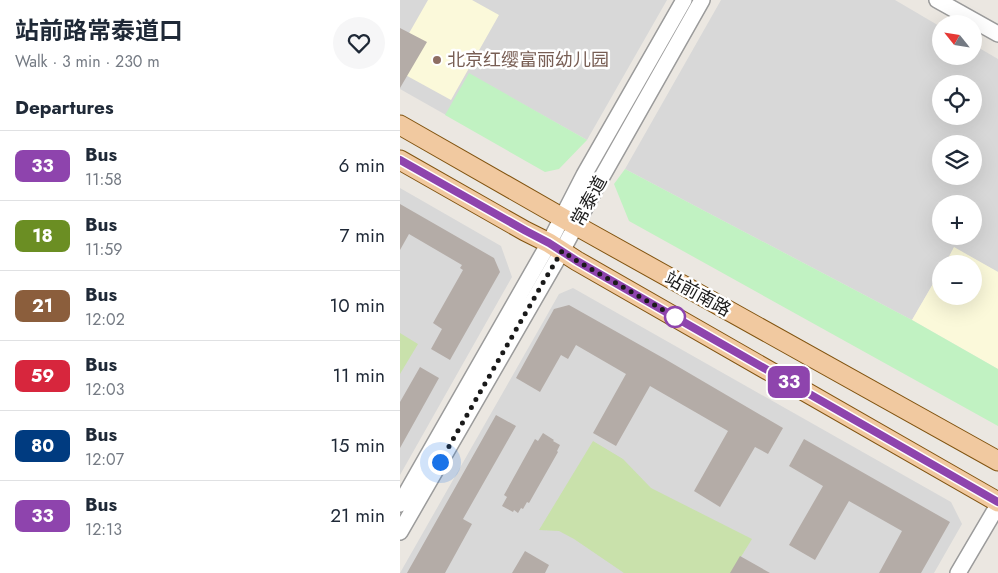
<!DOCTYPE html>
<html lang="en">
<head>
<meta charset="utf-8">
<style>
	body { margin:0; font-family:Jost,"Noto Sans SC",sans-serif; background:#f6f6f7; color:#1f2937; height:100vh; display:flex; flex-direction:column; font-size:19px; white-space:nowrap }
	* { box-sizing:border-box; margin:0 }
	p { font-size:16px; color:#747a83 }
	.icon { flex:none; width:28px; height:28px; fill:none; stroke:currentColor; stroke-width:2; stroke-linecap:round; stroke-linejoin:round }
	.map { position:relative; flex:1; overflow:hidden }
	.drawer { display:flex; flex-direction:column; background:#fff; width:400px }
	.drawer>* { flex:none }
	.badge { padding:0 10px; border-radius:8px; font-size:18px; line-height:32px }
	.needle { width:32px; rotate:300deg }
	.tools { position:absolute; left:532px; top:15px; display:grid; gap:10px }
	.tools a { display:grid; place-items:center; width:50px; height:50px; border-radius:50%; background:#fff; box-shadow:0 5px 20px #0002; font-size:25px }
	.you { position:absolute; width:25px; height:25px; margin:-12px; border:4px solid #fff; border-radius:50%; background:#1a73e8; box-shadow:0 0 0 8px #1a73e833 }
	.map>.badge { position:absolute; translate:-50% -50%; box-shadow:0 0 0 2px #fff }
	h2 { padding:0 15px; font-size:19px; line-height:45px }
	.round { display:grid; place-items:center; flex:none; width:52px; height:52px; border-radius:26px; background:#f6f6f7 }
	.overview { display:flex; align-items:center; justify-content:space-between; height:85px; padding:0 15px }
	h1 { font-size:24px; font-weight:700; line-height:38px }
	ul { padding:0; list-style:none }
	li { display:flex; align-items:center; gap:15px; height:70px; padding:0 15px; border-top:1px solid #e0e1e3 }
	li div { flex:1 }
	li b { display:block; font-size:19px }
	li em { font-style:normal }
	li .badge { min-width:55px; font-weight:700; text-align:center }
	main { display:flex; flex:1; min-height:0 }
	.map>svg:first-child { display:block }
	.residential { fill:#d8d8d8; fill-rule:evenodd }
	.education { fill:#fbf9da }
	.grass { fill:#c9e1ab }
	.park { fill:#c1f2c2 }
	.building { fill:#b4aca7 }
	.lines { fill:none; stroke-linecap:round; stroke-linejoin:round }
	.tertiary-casing { stroke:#9b9b9b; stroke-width:18 }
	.primary-casing { stroke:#815410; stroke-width:21 }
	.tertiary { stroke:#fff; stroke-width:15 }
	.primary { stroke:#f1c9a0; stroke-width:19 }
	.line-casing { stroke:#fff; stroke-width:11 }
	.line { stroke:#8e44ad; stroke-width:8 }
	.walk { stroke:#1a1a1a; stroke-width:5; stroke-dasharray:0 9 }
	.education-dot { fill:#8d6e63; stroke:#fff; stroke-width:2 }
	.stop-dot { fill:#fff; stroke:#8e44ad; stroke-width:2.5 }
	.labels { text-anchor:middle; stroke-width:5; stroke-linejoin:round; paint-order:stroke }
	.education-label { font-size:18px; fill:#785e54; stroke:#fff; text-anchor:start }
	.street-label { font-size:18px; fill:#1a1a1a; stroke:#fff }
</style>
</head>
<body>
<main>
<section class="drawer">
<div class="overview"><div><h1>站前路常泰道口</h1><p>Walk · 3 min · 230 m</p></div><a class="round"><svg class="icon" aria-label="heart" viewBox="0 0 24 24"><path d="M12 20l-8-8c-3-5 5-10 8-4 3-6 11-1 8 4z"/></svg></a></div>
<h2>Departures</h2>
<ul>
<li><span class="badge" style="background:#8e44ad;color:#fff">33</span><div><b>Bus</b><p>11:58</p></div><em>6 min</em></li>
<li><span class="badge" style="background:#6b8e23;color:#fff">18</span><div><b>Bus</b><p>11:59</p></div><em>7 min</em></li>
<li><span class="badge" style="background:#8b5e3c;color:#fff">21</span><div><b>Bus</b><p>12:02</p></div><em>10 min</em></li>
<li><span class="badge" style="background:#d7263d;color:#fff">59</span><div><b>Bus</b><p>12:03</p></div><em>11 min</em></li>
<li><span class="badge" style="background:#003b80;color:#fff">80</span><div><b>Bus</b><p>12:07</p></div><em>15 min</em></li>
<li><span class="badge" style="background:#8e44ad;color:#fff">33</span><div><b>Bus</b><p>12:13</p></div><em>21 min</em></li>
</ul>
</section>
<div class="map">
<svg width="598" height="573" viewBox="0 0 598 573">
	<rect width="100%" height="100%" fill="#ebe7e1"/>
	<path class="residential" d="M0 0H267L187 140 69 74 46 115 0 89Z
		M321 0H495L541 27V56H574V45L598 59V272L554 248 545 264H541V270L512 320 225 169ZM541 84H574V116H541ZM541 144H574V176H541ZM541 204H574V236H541Z
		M0 188 101 246 112 277 0 475Z
		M173 288 551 502 562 524 534 573H0L159 294Z"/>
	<path class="education" d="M28 0H72L99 15 51 100 0 72V49Z
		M554 247 598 272V369L512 320 541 270V296H574V264H545Z"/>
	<path class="grass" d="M0 333 18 344 0 374Z
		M193 441 223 459 251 488 352 539 331 573H224L174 539 159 531 139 530Z"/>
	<path class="park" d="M69 73 187 140 159 169 145 172 45 115Z
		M225 169 512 320 598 369V426L229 221 214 184Z"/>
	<path class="building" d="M0 28 27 42 0 88Z
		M0 204 94 258 100 272 50 360 31 349 42 329 33 323 63 270 60 268 62 265 9 234 0 250Z
		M169 305 265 359 383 428 368 454 355 447 320 507 294 491 328 431 250 386 216 446 193 433 226 374 176 345 168 359 161 355 140 392 116 378 154 309Z
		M20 367 39 378 0 448V402Z
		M96 415 116 426 63 519 72 524 45 573H7Z
		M143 433 154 440 153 441 160 445 157 451 158 452 129 503 127 502 123 509 121 508 118 513 114 510 113 512 102 506 107 497 104 495 135 439 138 441Z
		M404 439 550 522 521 573H479L502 531 449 501 415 560 389 545 423 486 389 466Z
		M125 551 149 565 145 573H112Z
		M340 556 370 573H330Z"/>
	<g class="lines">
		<g class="tertiary-casing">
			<path id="tertiary" d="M537 0 598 34
				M0 504 149 243 184 175 284 0
				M0 532 162 251 199 182 302 0
				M558 573 598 505"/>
		</g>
		<g class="primary-casing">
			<path id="primary" d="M0 125 175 225 598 461
				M0 160 125 231 149 243 177 261 598 502"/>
		</g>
		<use href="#tertiary" class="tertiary"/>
		<use href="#primary" class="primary"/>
	</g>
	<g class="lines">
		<g class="line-casing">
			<path id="line" d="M0 160 126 231 149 243 177 261 598 502"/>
		</g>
		<use href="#line" class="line"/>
		<path class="walk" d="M40 462 144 281 162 251 177 261 279 319 275 317"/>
	</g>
	<circle class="education-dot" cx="37" cy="60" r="5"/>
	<circle class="stop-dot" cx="275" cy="317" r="10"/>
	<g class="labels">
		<g class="education-label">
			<text x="47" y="66">北京红缨富丽幼儿园</text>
		</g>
		<g class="street-label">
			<text transform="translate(189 201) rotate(-61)" y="6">常泰道</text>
			<text transform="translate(298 294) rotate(29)" y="6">站前南路</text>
		</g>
	</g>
</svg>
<div class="tools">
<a><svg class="needle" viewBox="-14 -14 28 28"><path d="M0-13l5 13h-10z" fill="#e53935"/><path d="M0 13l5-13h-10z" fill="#747a83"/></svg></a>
<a><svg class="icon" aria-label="locate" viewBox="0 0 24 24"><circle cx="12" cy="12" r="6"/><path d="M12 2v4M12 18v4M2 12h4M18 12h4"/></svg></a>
<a><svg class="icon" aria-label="layers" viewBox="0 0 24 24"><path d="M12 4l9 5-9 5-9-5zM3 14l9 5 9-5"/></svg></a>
<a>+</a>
<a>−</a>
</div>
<div class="you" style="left:40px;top:462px"></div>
<b class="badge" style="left:389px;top:382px;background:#8e44ad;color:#fff">33</b>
</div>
</main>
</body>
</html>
